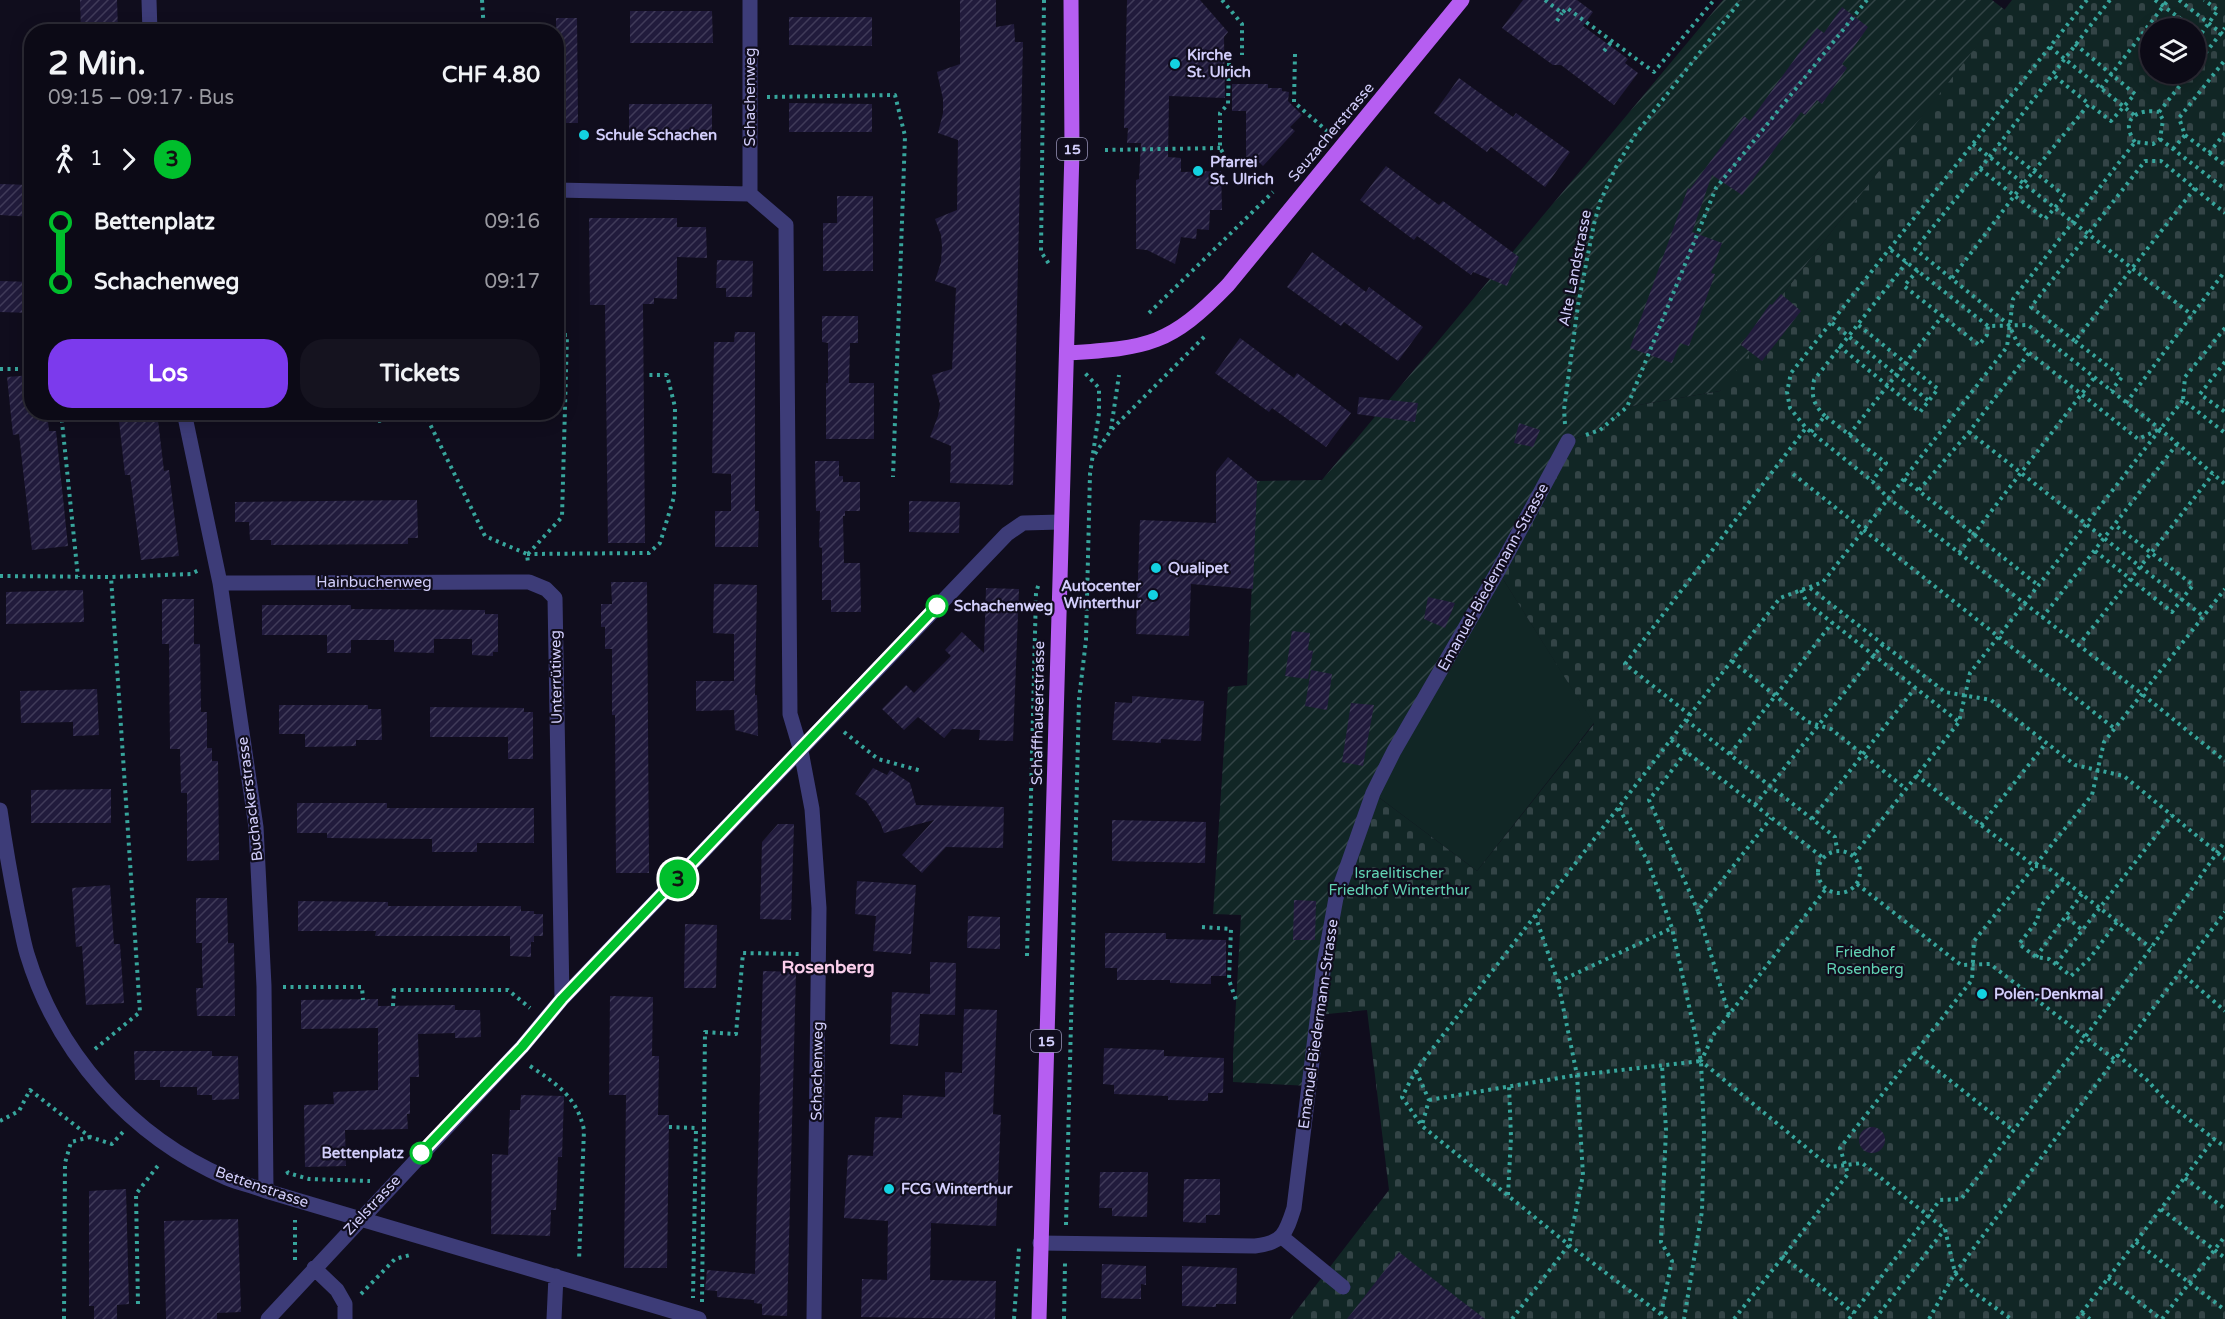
<!DOCTYPE html>
<html lang="de">
<head>
<meta charset="utf-8">
<style>
	body { margin:0; font-family:"Varela Round",sans-serif; background:#15131f; color:#f1f3f6; height:100vh; display:flex; flex-direction:column; font-size:22px; white-space:nowrap }
	* { box-sizing:border-box; margin:0 }
	p { font-size:20px; color:#9a9aa1 }
	.icon { flex:none; width:33px; height:33px; fill:none; stroke:currentColor; stroke-width:2; stroke-linecap:round; stroke-linejoin:round }
	.map { position:relative; flex:1; overflow:hidden }
	.details { position:absolute; left:24px; top:24px; width:540px; height:396px; display:flex; flex-direction:column; background:#0c0a16; border-radius:24px; box-shadow:0 3px 15px #0003,0 0 0 2px #2c2b35 }
	.details>* { flex:none }
	.badge { padding:0 12px; border-radius:20px; font-size:21px; line-height:39px }
	.fabs { position:absolute; left:2140px; top:18px; display:grid; gap:12px }
	.fabs a { display:grid; place-items:center; width:66px; height:66px; border-radius:50%; background:#0c0a16; box-shadow:0 3px 15px #0003,0 0 0 2px #2c2b35; font-size:30px }
	.map>.badge { position:absolute; translate:-50% -50%; box-shadow:0 0 0 3px #fff }
	.legs { display:flex; align-items:center; gap:9px; height:66px; padding:0 24px; font-size:20px }
	.legs p { margin-inline-start:auto }
	.overview { display:flex; align-items:center; justify-content:space-between; height:102px; padding:0 24px }
	h1 { font-size:33px; font-weight:700; line-height:45px }
	.primary-button { display:flex; gap:12px; margin-top:auto; padding:12px 24px }
	.primary-button a { flex:1; height:69px; border-radius:24px; background:#7c3aed; color:#fff; font-size:24px; font-weight:700; line-height:69px; text-align:center }
	.primary-button a+a { background:#15131f; color:#f1f3f6 }
	ul { padding:0 24px; list-style:none }
	li { display:flex; align-items:center; gap:21px; height:60px; font-size:22px }
	li i { display:grid; place-items:center; width:9px; height:100%; margin:0 8px; background:currentColor }
	li i::after { content:''; width:15px; height:15px; margin:-8px; border:4px solid; border-radius:50%; background:#0c0a16 }
	li p { margin-inline-start:auto }
	li:first-child i { background:linear-gradient(#0000 50%,currentColor 0) }
	li:last-child i { background:linear-gradient(currentColor 50%,#0000 0) }
	.map>svg:first-child { display:block }
	.grass { fill:#112625 }
	.cemetery { fill:url(#cemetery-stones); fill-rule:evenodd }
	.garden { fill:url(#garden-furrows) }
	.building { fill:url(#building-hatch) }
	.lines { fill:none; stroke-linecap:round; stroke-linejoin:round }
	.path { stroke:#37a59c; stroke-width:4; stroke-dasharray:3 4.5; stroke-linecap:butt }
	.minor { stroke:#3d3c78; stroke-width:15 }
	.major { stroke:#b65ef1; stroke-width:15 }
	.line-1-casing { stroke:#fff; stroke-width:14 }
	.line-1 { stroke:#00bf2c; stroke-width:9 }
	.poi-dot { fill:#13d2e1; stroke:#100d1d; stroke-width:2 }
	.stop-1-dot { fill:#fff; stroke:#00bf2c; stroke-width:3 }
	.labels { text-anchor:middle; stroke-width:4.5; stroke-linejoin:round; paint-order:stroke }
	.shield { fill:#100d1d; stroke:#9894b8; stroke-width:1.5 }
	.shield-label { font-size:14px; font-weight:bold; fill:#d2cefb }
	.poi-label { font-size:15px; font-weight:bold; fill:#d2cefb; stroke:#100d1d; text-anchor:start }
	.street-label { font-size:15px; fill:#d2cefb; stroke:#100d1d }
	.stop-label { font-size:15px; font-weight:bold; fill:#d2cefb; stroke:#100d1d; text-anchor:start }
	.park-label { font-size:15px; fill:#61d3b4; stroke:#100d1d }
	.quarter-label { font-size:18px; font-weight:bold; fill:#fbcfec; stroke:#100d1d }
</style>
</head>
<body>
<div class="map">
<svg width="2225" height="1319" viewBox="0 0 2225 1319">
	<defs>
		<pattern id="cemetery-stones" width="16" height="16" patternUnits="userSpaceOnUse" patternTransform="scale(1.5)"><rect width="16" height="16" fill="#112625"/><path d="M2 7V4a2 2 0 0 1 4 0v3zM10 15v-3a2 2 0 0 1 4 0v3z" fill="#334446"/></pattern>
		<pattern id="garden-furrows" width="10" height="10" patternUnits="userSpaceOnUse" patternTransform="scale(1.5)"><rect width="10" height="10" fill="#112625"/><path d="M-1 1l2-2M0 10L10 0M9 11l2-2" fill="none" stroke="#334446"/></pattern>
		<pattern id="building-hatch" width="6" height="6" patternUnits="userSpaceOnUse" patternTransform="scale(1.5)"><rect width="6" height="6" fill="#211b3c"/><path d="M-1 1l2-2M0 6l6-6M5 7l2-2" fill="none" stroke="#403b59"/></pattern>
	</defs>
	<rect width="100%" height="100%" fill="#100d1d"/>
	<path class="grass" d="M1498 571 1594 723 1477 871 1373 793Z"/>
	<path class="cemetery" d="M2012 0H2225V1319H1290L1389 1190 1367 1010 1318 1015 1324 964 1373 793 1477 871 1594 724 1498 571 1568 441 1600 430 1627 407 1720 391 1741 345 1782 295ZM2151 28H2196V74H2151Z"/>
	<path class="garden" d="M1723 0H1992L2005 10 1782 295 1741 344 1751 352 1720 391 1627 407 1600 430 1568 441 1394 751 1336 898 1310 1086 1233 1082V1055L1241 915 1213 914 1228 687 1247 685 1257 481 1322 480Z"/>
	<path class="building" d="M80 0H117L118 32H81Z
		M960 0H996V27L1014 24 1015 42H1023L1013 485 950 483 951 446 930 437 938 416 940 404 932 375 952 369 956 288 935 281 941 262 942 247 941 235 935 219 957 210 958 140 938 133 943 113V99L937 72 960 64Z
		M1127 0H1200L1228 32 1224 37 1225 98 1169 96 1168 157 1181 158V172L1221 171 1222 210H1210L1209 230 1197 229 1196 239 1181 237 1175 264 1147 250 1136 249V180L1139 179 1141 143H1127L1128 128H1124Z
		M1523 0H1577L1593 12 1583 26 1628 59 1625 63 1638 73 1614 105 1561 65H1553L1502 28Z
		M1842 7 1868 27 1842 64 1847 68 1822 104 1817 100 1805 115 1801 112 1742 195 1712 175 1692 232 1722 243 1711 273 1715 274 1689 346 1680 343 1672 363 1630 348 1688 188 1690 189 1744 116 1750 121 1817 28 1824 33Z
		M630 11H712L713 43H630Z
		M789 17H872V46L789 45Z
		M556 18H577L578 123H556Z
		M1459 78 1513 117 1516 113 1570 152 1545 187 1491 147 1487 152 1434 113Z
		M1232 84H1268V88H1282V91L1289 92 1288 101 1302 115 1290 127 1295 131 1263 166 1254 157 1246 158V111H1232Z
		M789 103 872 104V132H789Z
		M629 104H712V133L629 132Z
		M1386 166 1439 205 1443 201 1519 257 1507 286 1473 272 1471 275 1417 236 1414 240 1360 200Z
		M0 184 32 185V217L0 215Z
		M837 196H873V271H823V223H837Z
		M589 218H677V227H706L707 258 677 257V299L654 298V304H643L645 543H608L605 305H590Z
		M1312 252 1366 292 1369 287 1423 327 1398 361 1344 322 1341 326 1287 287Z
		M717 260 753 261 752 297H726V288H716Z
		M0 281 32 282V313L0 312Z
		M1781 294 1801 311 1762 361 1741 345 1770 304 1772 305Z
		M822 316H858V343H850L849 383H874V439H826V383H828V343L822 342Z
		M735 332H755V511H759L758 547H715V511H731V474L712 473 714 342H734Z
		M1240 338 1294 378 1297 373 1351 413 1326 447 1272 408 1269 412 1215 373Z
		M32 375V412H47L49 431H56L68 546 32 550 19 434 13 435 7 377Z
		M1359 397 1418 403 1415 422 1357 414Z
		M118 412H157L164 471 169 470 179 556 141 560 130 475H125Z
		M1519 423 1540 430 1533 447 1514 443Z
		M1228 457 1257 481 1253 589 1191 584 1189 636 1136 634 1140 520 1216 523V472Z
		M815 461H839V476H843V482H860V511H845V516H843L844 563H860L861 612H831V600H822V548L819 547 820 511H816Z
		M417 500 418 538H408V544L271 545V540H250L249 522H235V502Z
		M909 501 960 502 959 533 909 532Z
		M611 582H647L649 873H616L615 715H612V649H605V627H601V604H612Z
		M714 584 757 585 755 695H757L758 736 735 730 734 710 696 711V681H734V634L713 633Z
		M986 588 1019 589 1013 741 979 740 980 730 952 729 944 738 918 717 904 730 882 709 906 685 914 693 951 656 945 650 962 632 984 653Z
		M83 590 84 622 6 624V592Z
		M1428 597 1455 603 1445 628 1424 619Z
		M162 599H194V644H200L201 712H207V748H212V761H218L219 860 187 861V793H181L180 749H170L169 644H162Z
		M262 605H351V609L485 610V614H498V652H493V656L472 655V639H434V653L394 652V640H351V653H327V635H262Z
		M1292 631 1310 633 1308 650 1313 651 1308 679 1285 676Z
		M1311 670 1332 674 1327 710 1305 706Z
		M97 689 99 735 73 736V722L21 723 20 691Z
		M1132 696 1204 701 1201 741 1161 739V743L1112 740 1115 702 1132 703Z
		M1351 703 1374 705 1363 766 1342 762Z
		M279 705H368V709H381L382 740H356V746L305 747V734H279Z
		M430 707 524 708V712H533V759H508V737H430Z
		M873 768 887 775 890 770 910 783 916 805 1004 807 1003 848 946 847 922 873 902 855 934 820 884 833 880 822 866 801 855 794Z
		M111 789V823H31V790Z
		M297 803H387V808H534V843H477V852H432V839L327 838V833H297Z
		M1112 820 1206 822 1205 863 1112 861Z
		M778 824H794L791 920 760 919 762 842Z
		M857 881 916 885 911 954 873 951 876 916 855 914Z
		M110 885 114 944H120L124 1003 86 1005 82 946 76 947 72 888Z
		M196 898H227L228 943H234L235 1016H197L196 988H203L202 966V943H196Z
		M1294 900 1316 901 1315 940H1293Z
		M298 901 388 902V906H521V911H534V914H543V936H534V942H531V957L510 956V936H375L376 931H298Z
		M968 916 1000 917V949L967 948Z
		M685 924 717 925 716 988H684Z
		M1105 933H1166V939L1226 940V976H1211V984L1170 983V980H1117V968H1105Z
		M930 962 956 963 955 1015 920 1014 918 1046 890 1044 892 992 930 994Z
		M763 971 796 972 787 1316 762 1315V1304L754 1303V1300L717 1297V1291L705 1290 707 1270 755 1274Z
		M610 996 653 997 652 1056H659L658 1115H669L667 1268H624L626 1095H609Z
		M378 999V1006L455 1005V1010H480L481 1037 455 1038V1033L418 1034 419 1077H410V1114H407L408 1129 345 1130 346 1166 305 1167 304 1105 334 1104 333 1092 378 1090V1028L301 1029V1000Z
		M964 1009 997 1010 993 1114 1001 1115 996 1226 931 1223 930 1280 996 1281 995 1319 861 1317 862 1279 887 1280 888 1221 844 1218 848 1155 873 1156 875 1117 902 1118 903 1095 945 1097V1072L962 1073Z
		M1104 1048 1164 1050V1056L1224 1058 1223 1093H1208V1101L1168 1100V1096L1114 1094V1085L1103 1084Z
		M134 1051H212V1056H238L239 1099 212 1100V1095H197V1087H160V1080H135Z
		M521 1095 564 1096 562 1157H558L556 1210H551L550 1236 491 1234 492 1154 508 1155 510 1110H520Z
		M1859 1140a13 13 0 1 1 26 0a13 13 0 1 1-26 0Z
		M1100 1172H1148L1147 1217 1112 1216V1208H1099Z
		M1184 1179H1220V1215H1206V1223L1183 1222Z
		M126 1189 129 1304 117 1305V1319H94V1306H89V1191Z
		M238 1219 241 1312 217 1313V1319H166L164 1221Z
		M1399 1252 1455 1296 1485 1319H1347Z
		M1102 1264 1146 1266V1285L1141 1284V1299L1101 1298Z
		M1182 1266 1237 1268 1236 1304H1216V1307L1182 1306Z"/>
	<g class="lines">
		<path class="path" d="M482 0 484 32
			M1044 0 1041 252 1049 264
			M1222 0 1242 24V55
			M1545 0 1562 13 1567 8 1654 72 1714 0
			M2087 0 1791 373 1787 392 1790 408 1806 428 1872 481 1888 498 2142 694 2225 761
			M2110 0 1980 169 1915 249 2009 325 2018 344 2138 439 2160 429
			M2155 0 2193 28
			M2179 0 2225 36
			M1557 21 1562 13
			M2196 30 2201 34 2218 10 2204 0
			M423 31 424 32
			M2075 44 2135 94 2111 121 2089 104
			M2050 47 2134 115
			M1604 51 1612 41
			M1295 54 1294 102 1328 132
			M1229 63 1228 104 1220 113V148L1231 166
			M2196 65 2225 28
			M2101 88 2168 0
			M767 97 895 95 905 136 893 477
			M2185 135 2225 165
			M2160 139 2225 189
			M2135 142C2119 120 2137 108 2159 112
			M1973 144 2192 315
			M2173 149 2185 135 2179 118 2225 60
			M1105 150 1220 148
			M2209 153 2225 133
			M1980 169 2045 219 2065 196 1999 144
			M2195 188 2075 341 2031 307 2145 161H2161L2225 213
			M1891 250 1988 326 2028 325 2160 429 2225 484
			M1918 270 1904 286 1979 345 1987 335 1988 326
			M1952 278 2024 183 2089 104 2052 74
			M1149 313 1273 192
			M1832 323 1929 401
			M2225 328 2185 377 2183 400 2225 433
			M2075 341 2122 377 2111 391
			M1839 346 1920 412 1938 389 1857 324
			M2225 362 2200 394 2225 412
			M0 369H32
			M2126 403 2225 271
			M61 412 78 577
			M424 412 485 536 527 554 528 563
			M1825 416C1813 404 1811 396 1814 380L1907 262
			M378 421 424 415
			M1565 424 1564 410 1578 305 1594 224 1600 202 1616 167 1635 135 1741 0
			M1111 429 1119 375
			M1811 432 1825 416 1886 463 1872 481
			M1969 432 2203 616
			M1586 435 1600 430 1627 407 1716 188 1867 0
			M1849 435 1943 315
			M1095 454 1111 430 1206 335
			M1793 474 2115 729
			M1904 479 2038 585
			M1919 490 1969 432 2029 353
			M2095 551 2172 612 2193 585 2115 525
			M1959 553 2094 378
			M527 554 649 553 660 543 674 497 675 407 667 375H645
			M528 554 562 517 567 335H556
			M0 576 111 577 191 574 199 570
			M1810 588 1945 692 1991 700 2075 765 2124 776 2225 859
			M1801 590 1807 603 1959 722
			M2042 618 2177 444
			M2078 646 2213 474
			M1732 661 1808 722 1831 729 1906 789
			M1690 715 1625 664 1806 428
			M1686 720 1835 837 1837 849
			M844 732 878 759 922 771
			M1671 740 1822 857
			M1686 752 1649 800 1698 911
			M1730 754 1832 623
			M1916 775 2034 866 2047 867 2151 948
			M1755 805 1883 644
			M1619 808 1648 862 1672 928 1701 1061 1704 1133 1702 1211 1684 1319
			M1812 819 1915 688
			M1981 825 2046 743
			M1818 872a21 21 0 1 1 42 0a21 21 0 1 1-42 0Z
			M1854 855 1959 722 1970 673 2183 400
			M2063 879 2040 907 2037 921 2019 944 2036 957 2049 959 2071 976 2090 958 2117 922
			M1825 890 1714 1034 1701 1061 1830 1167 1862 1163 1945 1229 1955 1273 1972 1291 2011 1319
			M2067 917 2082 930
			M1202 927 1231 929 1229 980 1236 1000
			M1027 956 1036 593 1039 583
			M2036 957 2082 894
			M2056 964 2172 815
			M2179 971 2225 1011
			M1558 982 1672 928
			M283 987H362L363 1000
			M393 1006 394 990H508L530 1008
			M1729 1015 1698 911 1771 818
			M95 1049 140 1012 111 577
			M1914 1052 2014 1131
			M2117 1055 2147 1080 2168 1103 2214 1139
			M2114 1059 2085 1037 2151 948 2225 841
			M530 1066C557 1084 577 1097 584 1130L579 1261
			M1416 1071 1429 1100 1422 1125
			M1429 1100 1577 1075 1701 1061
			M0 1121 19 1111 30 1090 90 1137 112 1144 123 1132
			M669 1127 696 1128 693 1298
			M287 1171 288 1173 309 1179 370 1181
			M2185 1178 2225 1209
			M1508 1195 1511 1137 1509 1086
			M2161 1209 2225 1258
			M1066 1225 1079 699 1086 640 1090 474 1099 413V388L1085 373
			M2136 1242 2225 1310
			M1782 1256 1854 1313
			M295 1260V1220
			M2108 1278 2161 1319
			M361 1294 395 1259 410 1255
			M702 1302 705 1032 736 1034 743 953 799 954
			M138 1304 136 1194 160 1163
			M2082 1313 2090 1319
			M1661 1314 1672 1261 1661 1242 1666 1130 1662 1065
			M64 1319 65 1163 71 1142 90 1137
			M1014 1319 1019 1248
			M1064 1319 1065 1263
			M1512 1319 1569 1245 1583 1175 1577 1075 1558 982 1535 915
			M1667 1319 1569 1245 1422 1126 1402 1097 1416 1070 1780 598 1823 582 2007 347 2013 299 2135 142 2153 144 2160 139 2163 120 2159 112 2189 74
			M1734 1319 1848 1174 1840 1148 1972 980 1974 941 2092 795 2104 742 2225 589
			M1849 1319 1940 1200 1961 1199 2085 1037 1990 964 1961 965 1857 884
			M1875 1319 1945 1229
			M1929 1319 1955 1273 2225 912
			M2077 1319 2214 1139 2225 1147
			M2162 1319 2225 1236"/>
		<path class="minor" d="M149 0 150 32
			M750 0V194L786 225 790 714 801 751 812 809 819 908 814 1319
			M556 190 750 194
			M184 412 220 583 256 827 264 986 266 1191
			M220 583 529 582 546 589 555 598 562 999
			M0 810C5 845 11 879 18 914 21 927 23 941 27 954 57 1053 131 1137 227 1178 239 1183 253 1186 266 1191L699 1319
			M1282 1237 1343 1287
			M1040 1243 1255 1246C1283 1243 1286 1233 1294 1208L1324 964 1336 898 1373 793 1394 751 1498 571 1568 441
			M314 1268 337 1290 345 1304V1319
			M268 1319 522 1047 562 999 1007 534 1023 523 1061 522
			M554 1319 556 1276"/>
		<path class="major" d="M1067 353C1149 348 1170 345 1228 285L1462 0
			M1039 1319 1068 298 1072 150 1071 0"/>
	</g>
	<g class="lines">
		<g class="line-1-casing">
			<path id="line-1" d="M421 1153 522 1047 562 999 937 606"/>
		</g>
		<use href="#line-1" class="line-1"/>
	</g>
	<g class="poi-dot">
		<circle cx="1175" cy="64" r="6"/>
		<circle cx="584" cy="135" r="6"/>
		<circle cx="1198" cy="171" r="6"/>
		<circle cx="1156" cy="568" r="6"/>
		<circle cx="1153" cy="595" r="6"/>
		<circle cx="1982" cy="994" r="6"/>
		<circle cx="889" cy="1189" r="6"/>
	</g>
	<g class="stop-1-dot">
		<circle cx="937" cy="606" r="10"/>
		<circle cx="421" cy="1153" r="10"/>
	</g>
	<g class="labels">
		<g class="shield">
			<rect x="1057" y="138" width="30" height="22" rx="4.5"/>
			<rect x="1031" y="1030" width="30" height="22" rx="4.5"/>
		</g>
		<g class="shield-label">
			<text x="1072" y="154">15</text>
			<text x="1046" y="1046">15</text>
		</g>
		<g class="poi-label">
			<text x="1187" y="60">Kirche<tspan x="1187" dy="17">St. Ulrich</tspan></text>
			<text x="596" y="140">Schule Schachen</text>
			<text x="1210" y="167">Pfarrei<tspan x="1210" dy="17">St. Ulrich</tspan></text>
			<text x="1168" y="573">Qualipet</text>
			<text x="1141" y="591" text-anchor="end">Autocenter<tspan x="1141" dy="17">Winterthur</tspan></text>
			<text x="1994" y="999">Polen-Denkmal</text>
			<text x="901" y="1194">FCG Winterthur</text>
		</g>
		<g class="street-label">
			<text transform="translate(750 97) rotate(-90)" y="5">Schachenweg</text>
			<text transform="translate(1331 132) rotate(-50)" y="5">Seuzacherstrasse</text>
			<text transform="translate(1575 268) rotate(-79)" y="5">Alte Landstrasse</text>
			<text transform="translate(1493 577) rotate(-61)" y="5">Emanuel-Biedermann-Strasse</text>
			<text x="374" y="587">Hainbuchenweg</text>
			<text transform="translate(556 677) rotate(-91)" y="5">Unterrütiweg</text>
			<text transform="translate(1038 713) rotate(-89)" y="5">Schaffhauserstrasse</text>
			<text transform="translate(250 799) rotate(-97)" y="5">Buchackerstrasse</text>
			<text transform="translate(1318 1024) rotate(-82)" y="5">Emanuel-Biedermann-Strasse</text>
			<text transform="translate(817 1071) rotate(-89)" y="5">Schachenweg</text>
			<text transform="translate(262 1187) rotate(19)" y="5">Bettenstrasse</text>
			<text transform="translate(372 1205) rotate(-47)" y="5">Zielstrasse</text>
		</g>
		<g class="stop-label">
			<text x="954" y="611">Schachenweg</text>
			<text x="404" y="1158" text-anchor="end">Bettenplatz</text>
		</g>
		<g class="park-label">
			<text x="1399" y="878">Israelitischer<tspan x="1399" dy="17">Friedhof Winterthur</tspan></text>
			<text x="1865" y="957">Friedhof<tspan x="1865" dy="17">Rosenberg</tspan></text>
		</g>
		<g class="quarter-label">
			<text x="828" y="973">Rosenberg</text>
		</g>
	</g>
</svg>
<div class="fabs">
<a><svg class="icon" aria-label="layers" viewBox="0 0 24 24"><path d="M12 4l9 5-9 5-9-5zM3 14l9 5 9-5"/></svg></a>
</div>
<b class="badge" style="left:678px;top:879px;background:#00bf2c;color:#111">3</b>
<section class="details">
<div class="overview"><div><h1>2 Min.</h1><p>09:15 – 09:17 · Bus</p></div><b>CHF 4.80</b></div>
<div class="legs"><svg class="icon" aria-label="walk" viewBox="0 0 24 24"><circle cx="13" cy="4" r="2"/><path d="M13 8l-2 6 4 7M11 14l-3 7M7 12l3-4h3l4 4"/></svg>1<svg class="icon" aria-label="forward" viewBox="0 0 24 24"><path d="M9 5l7 7-7 7"/></svg><b class="badge" style="background:#00bf2c;color:#111">3</b></div>
<ul>
<li><i style="color:#00bf2c"></i><b>Bettenplatz</b><p>09:16</p></li>
<li><i style="color:#00bf2c"></i><b>Schachenweg</b><p>09:17</p></li>
</ul>
<div class="primary-button"><a>Los</a><a>Tickets</a></div>
</section>
</div>
</body>
</html>
